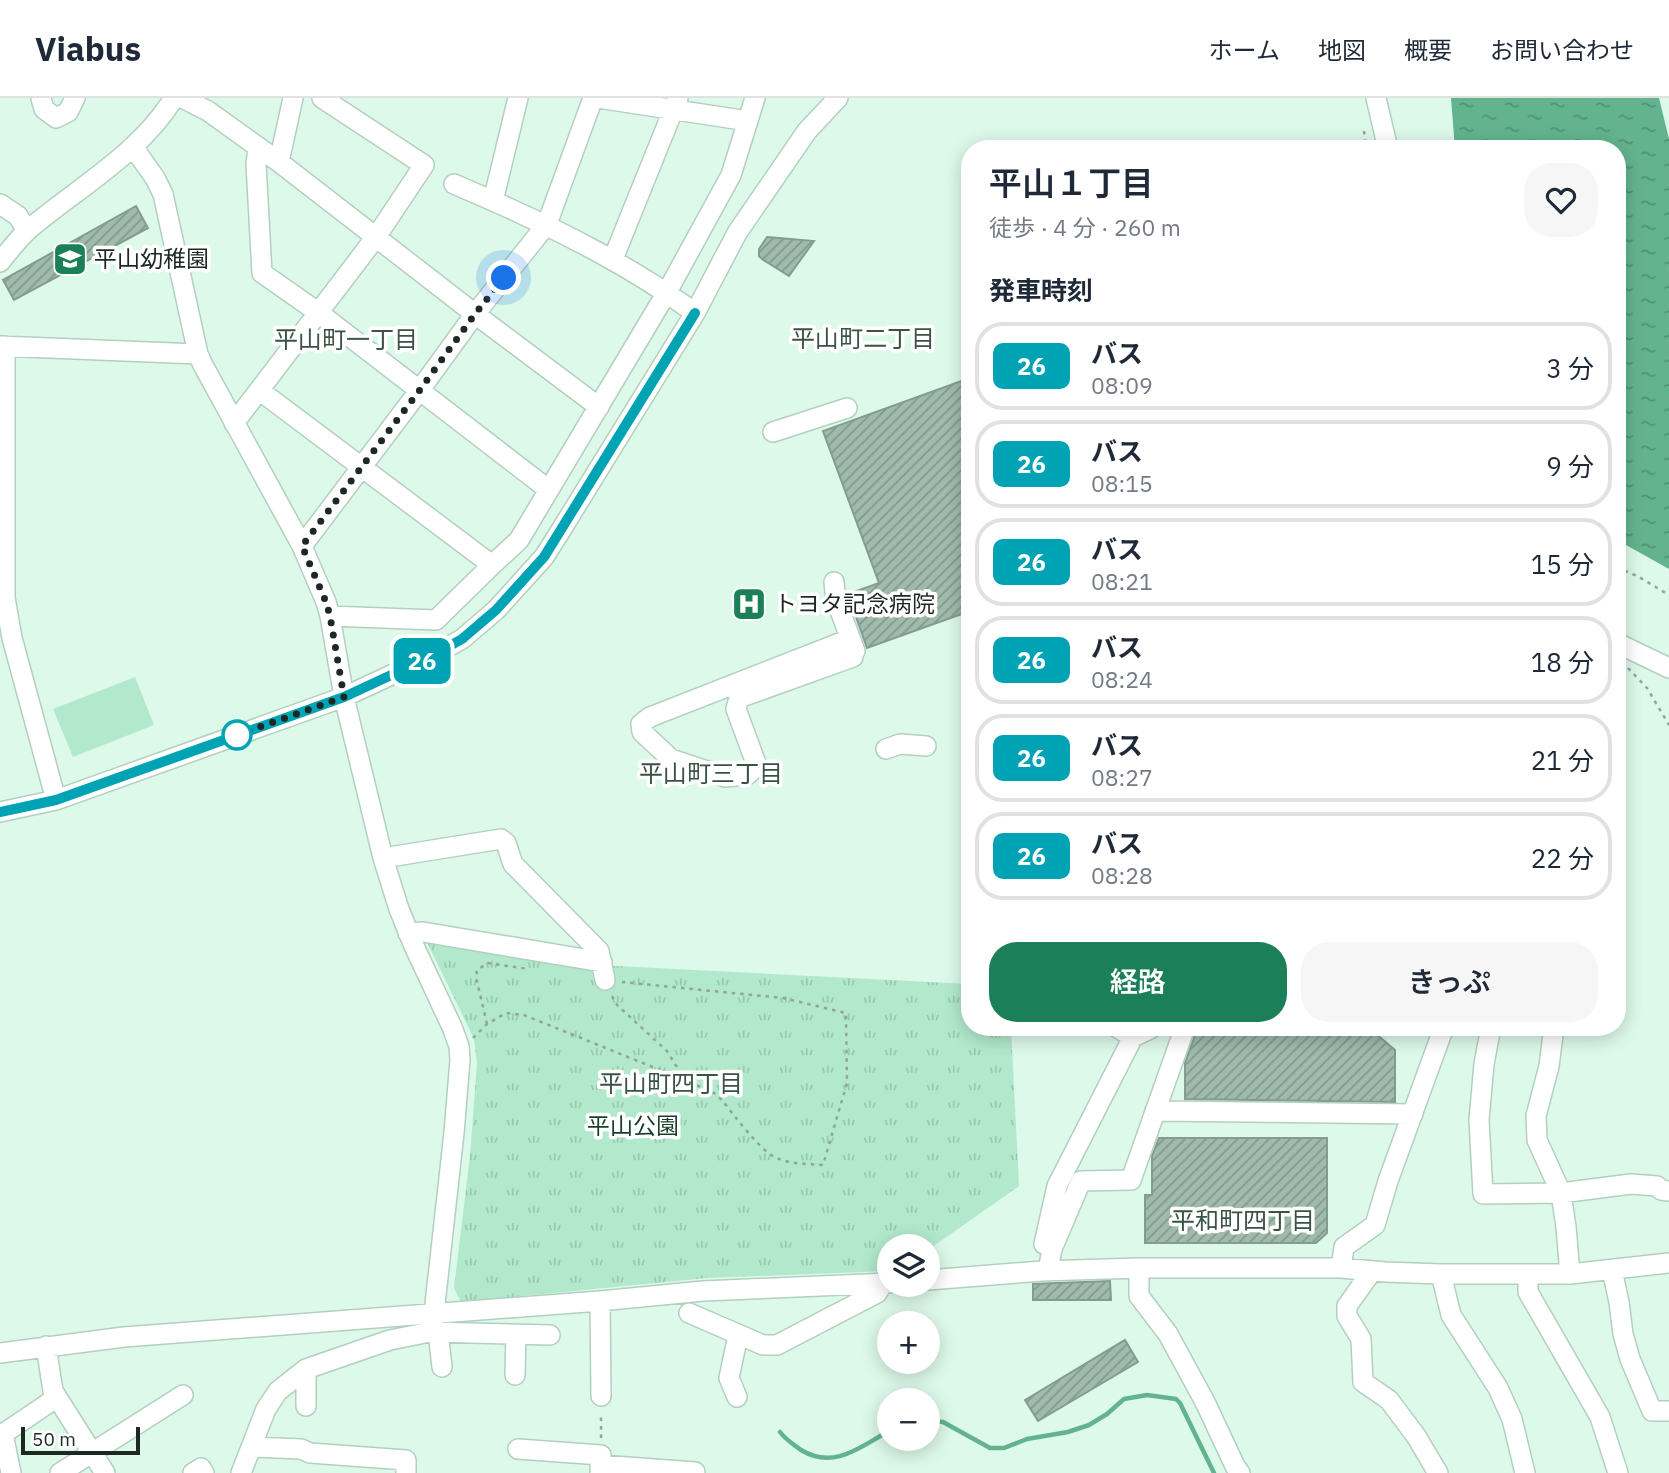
<!DOCTYPE html>
<html lang="ja">
<head>
<meta charset="utf-8">
<style>
	body { margin:0; font-family:"IBM Plex Sans","Noto Sans JP",sans-serif; background:#f6f6f7; color:#1f2937; height:100vh; display:flex; flex-direction:column; font-size:26px; white-space:nowrap }
	* { box-sizing:border-box; margin:0 }
	p { font-size:23px; color:#747a83 }
	.icon { flex:none; width:38px; height:38px; fill:none; stroke:currentColor; stroke-width:2; stroke-linecap:round; stroke-linejoin:round }
	.map { position:relative; flex:1; overflow:hidden }
	.drawer { position:absolute; left:961px; top:42px; width:665px; height:896px; display:flex; flex-direction:column; background:#fff; border-radius:28px; box-shadow:0 4px 18px #0003 }
	.drawer>* { flex:none }
	.badge { padding:0 14px; border-radius:10px; font-size:24px; line-height:46px }
	.controls { position:absolute; left:877px; top:1136px; display:grid; gap:14px }
	.controls a { display:grid; place-items:center; width:63px; height:63px; border-radius:50%; background:#fff; box-shadow:0 4px 18px #0003; font-size:35px }
	.scale { position:absolute; left:21px; bottom:18px; width:119px; box-sizing:border-box; padding-left:7px; border:4px solid #1e2823; border-top:0; font-size:19px; line-height:24px; white-space:nowrap; color:#1e2823; -webkit-text-stroke:5px #fff; paint-order:stroke }
	.you { position:absolute; width:35px; height:35px; margin:-18px; border:5px solid #fff; border-radius:50%; background:#1a73e8; box-shadow:0 0 0 10px #1a73e833 }
	.map>.badge { position:absolute; translate:-50% -50%; box-shadow:0 0 0 4px #fff }
	h2 { padding:0 28px; font-size:26px; line-height:63px }
	.round { display:grid; place-items:center; flex:none; width:74px; height:74px; border-radius:28px; background:#f6f6f7 }
	.headline { display:flex; align-items:center; justify-content:space-between; height:119px; padding:0 28px }
	h1 { font-size:33px; font-weight:600; line-height:52px }
	.action { display:flex; gap:14px; margin-top:auto; padding:14px 28px }
	.action a { flex:1; height:80px; border-radius:28px; background:#1b805a; color:#fff; font-size:28px; font-weight:600; line-height:80px; text-align:center }
	.action a+a { background:#f6f6f7; color:#1f2937 }
	ul { padding:0; list-style:none }
	li { display:flex; align-items:center; gap:21px; height:88px; margin:0 14px 10px; padding:0 14px; border:4px solid #e0e1e3; border-radius:28px }
	li div { flex:1 }
	li b { display:block; font-size:26px }
	li em { font-style:normal }
	li .badge { min-width:77px; font-weight:700; text-align:center }
	header { display:flex; align-items:center; gap:42px; box-sizing:border-box; height:98px; padding:0 35px; background:#fff; border-bottom:2px solid #e0e1e3 }
	header strong { font-size:33px }
	nav { display:flex; gap:38px; margin-inline-start:auto; font-size:24px }
	.map>svg:first-child { display:block }
	.grass { fill:#b2e9cd }
	.park { fill:url(#park-tufts) }
	.water { fill:url(#water-ripples) }
	.lines { fill:none; stroke-linecap:round; stroke-linejoin:round }
	.stream { stroke:#63b48e; stroke-width:4.5 }
	.building { fill:url(#building-hatch); stroke:#829d8f; stroke-width:2 }
	.minor-casing { stroke:#b3cfc0; stroke-width:22 }
	.path { stroke:#91a69b; stroke-width:2.5; stroke-dasharray:3.5 5; stroke-linecap:butt }
	.minor { stroke:#fff; stroke-width:19 }
	.line-casing { stroke:#fff; stroke-width:16 }
	.line { stroke:#00a3b4; stroke-width:10 }
	.walk { stroke:#1e2823; stroke-width:7; stroke-dasharray:0 12.6 }
	.stop-dot { fill:#fff; stroke:#00a3b4; stroke-width:3.5 }
	.labels { text-anchor:middle; stroke-width:7; stroke-linejoin:round; paint-order:stroke }
	.poi-label { font-size:23px; fill:#1e2823; stroke:#fff; text-anchor:start }
	.park-label { font-size:23px; fill:#193d2d; stroke:#fff }
	.neighbourhood-label { font-size:24px; fill:#3b5347; stroke:#fff }
</style>
</head>
<body>
<header>
<strong>Viabus</strong>
<nav><a>ホーム</a><a>地図</a><a>概要</a><a>お問い合わせ</a></nav>
</header>
<div class="map">
<svg width="1669" height="1375" viewBox="0 0 1669 1375">
	<defs>
		<pattern id="park-tufts" width="24" height="20" patternUnits="userSpaceOnUse" patternTransform="scale(1.75)"><rect width="24" height="20" fill="#b2e9cd"/><path d="M3 7l-1-3M5 7V3M7 7l1-3M15 17l-1-3M17 17v-4M19 17l1-3" fill="none" stroke="#99c8b0"/></pattern>
		<pattern id="water-ripples" width="26" height="14" patternUnits="userSpaceOnUse" patternTransform="scale(1.75)"><rect width="26" height="14" fill="#63b48e"/><path d="M2 4q2-2 4 0t4 0M15 11q2-2 4 0t4 0" fill="none" stroke="#519274"/></pattern>
		<pattern id="building-hatch" width="6" height="6" patternUnits="userSpaceOnUse" patternTransform="scale(1.75)"><rect width="6" height="6" fill="#a0bbad"/><path d="M-1 1l2-2M0 6l6-6M5 7l2-2" fill="none" stroke="#82988c"/></pattern>
	</defs>
	<rect width="100%" height="100%" fill="#ddf9ea"/>
	<path class="grass" d="M135 579 154 627 73 659 53 611Z"/>
	<path class="park" d="M425 840 598 867 969 886 970 929H1011L1019 1088 928 1152V1148H889V1173L707 1180 461 1204 454 1190 470 1058 477 965 474 941Z"/>
	<path class="water" d="M1451 0H1659L1669 41V471L1617 442V51H1455Z"/>
	<g class="lines">
		<path class="stream" d="M928 1322 943 1324 990 1350H1004L1027 1341 1068 1334 1089 1327 1107 1316 1124 1301 1147 1297 1176 1301 1180 1305 1214 1375
			M780 1334C786 1342 793 1346 801 1352 834 1372 860 1349 889 1333"/>
	</g>
	<path class="building" d="M136 108 148 130 14 202 3 182Z
		M767 139 814 143 789 178 762 161 759 158V151Z
		M970 280V513L867 550 848 496 879 485 823 333Z
		M1197 932 1375 935 1395 952V1004L1185 1001V965Z
		M1159 1040H1327V1135L1316 1145H1145V1097H1152V1058Z
		M1110 1183 1111 1202H1033V1186Z
		M1125 1242 1138 1264 1038 1323 1025 1302Z"/>
	<g class="lines">
		<g class="minor-casing">
			<path id="minor" d="M41 0 44 11 56 20 68 14 75 0
				M182 0 208 13 279 64 475 216 599 309
				M518 0 493 103C565 135 632 169 695 215
				M598 0 748 23
				M1376 0 1388 51
				M133 49 155 80 163 96 198 256 203 267 302 448 326 504 330 518 344 599 383 760 399 811 414 848 452 929 459 948 460 962 454 1035 434 1215 430 1234 390 1242 306 1271 278 1293 266 1311 241 1375
				M258 50 256 66 262 175 319 215 549 392
				M279 64 293 0
				M454 86 493 103
				M0 106 18 118 27 133
				M613 161 678 0
				M0 164C9 153 18 141 29 131 79 89 139 56 174 0
				M0 248 198 256
				M5 248V500L12 540 56 702
				M259 292 492 467
				M234 325 376 139 424 67 322 0
				M773 334 847 310
				M302 448 419 293 475 216 547 126 593 0
				M834 484 836 502 855 553
				M330 518 436 522 492 467 519 442 667 194 731 77 755 0
				M847 542 650 619 641 626 642 634 671 661 725 679 747 677 757 668 736 611 739 600 853 559
				M1617 545 1669 570
				M886 651 900 646 926 648
				M0 714 56 702 344 599 430 559 462 541 496 512 544 459 558 437 695 215 737 135 807 33 838 0
				M383 760 501 741 506 745 513 766 599 853 605 882
				M408 835 423 834 602 864
				M1116 929 1133 939
				M1491 929 1484 966 1479 1022 1483 1096 1561 1095 1537 1042 1536 1018 1549 968 1554 929
				M1155 1013 1413 1016
				M1044 1146 1057 1088 1133 939 1150 931 1151 929
				M1139 1170V1198L1168 1236 1205 1304 1235 1368 1240 1375
				M1341 1170 1344 1149 1375 1127 1388 1083 1444 929
				M1612 1172 1619 1204 1623 1236 1630 1261 1652 1313H1669
				M1048 1173 1052 1151 1081 1083 1131 1082 1185 929
				M1372 1173 1347 1208V1218L1361 1241 1363 1284 1389 1302 1416 1338 1438 1375
				M1441 1176 1451 1217 1498 1290 1512 1321 1525 1375
				M1528 1176V1194L1600 1319 1618 1375
				M1570 1176 1566 1129 1561 1095 1631 1086 1657 1088 1661 1092 1669 1093
				M928 1182 1042 1173 1139 1170H1341L1385 1174 1441 1176H1570L1669 1165
				M600 1203 601 1298
				M689 1215 763 1247H777L877 1195 883 1185
				M430 1234 550 1237
				M438 1234 442 1269
				M46 1248 53 1293 105 1375
				M0 1255 124 1239 600 1203 703 1193 889 1185
				M515 1277 516 1236
				M737 1299 729 1280 738 1237
				M306 1308V1271
				M253 1349 301 1351 310 1355 406 1362V1375
				M518 1351 601 1357 600 1375
				M600 1367 695 1374
				M11 1375 3 1336 56 1300
				M60 1375 183 1297
				M193 1375 201 1370 204 1375"/>
		</g>
		<path class="path" d="M1364 33 1366 51
			M1617 469 1639 479 1669 497
			M1628 570 1647 590 1669 627
			M612 898 617 907 667 953 685 982
			M487 926 476 879 477 872 488 865 529 871
			M473 940 487 926 506 915 524 917 685 982 714 995 722 1002C734 1017 762 1056 779 1061 792 1066 808 1066 823 1067L847 985 846 915 783 900 622 884
			M601 1340V1315"/>
		<use href="#minor" class="minor"/>
	</g>
	<g class="lines">
		<g class="line-casing">
			<path id="line" d="M0 714 56 702 344 599 430 559 462 541 496 512 544 459 695 215"/>
		</g>
		<use href="#line" class="line"/>
		<path class="walk" d="M237 637 344 599 330 518 326 504 302 448 419 293 475 216 504 180"/>
	</g>
	<defs>
		<g id="school-square" transform="scale(1.75)"><rect x="-9" y="-9" width="18" height="18" rx="4" fill="#1b805a" stroke="#fff"/><path d="M0-5L7-2L0 1L-7-2ZM-4 1L0 2.5L4 1V4Q0 6-4 4Z" fill="#fff"/></g>
		<g id="hospital-square" transform="scale(1.75)"><rect x="-9" y="-9" width="18" height="18" rx="4" fill="#1b805a" stroke="#fff"/><path d="M-5-5h3v3.5h4V-5h3V5h-3V1.5h-4V5h-3Z" fill="#fff"/></g>
	</defs>
	<g fill-rule="evenodd">
		<use href="#school-square" x="70" y="161"/>
		<use href="#hospital-square" x="749" y="506"/>
	</g>
	<circle class="stop-dot" cx="237" cy="637" r="14"/>
	<g class="labels">
		<g class="poi-label">
			<text x="94" y="169">平山幼稚園</text>
			<text x="774" y="514">トヨタ記念病院</text>
		</g>
		<g class="park-label">
			<text x="633" y="1036">平山公園</text>
		</g>
		<g class="neighbourhood-label">
			<text x="863" y="249">平山町二丁目</text>
			<text x="346" y="250">平山町一丁目</text>
			<text x="711" y="684">平山町三丁目</text>
			<text x="671" y="994">平山町四丁目</text>
			<text x="1243" y="1131">平和町四丁目</text>
		</g>
	</g>
</svg>
<div class="controls">
<a><svg class="icon" aria-label="layers" viewBox="0 0 24 24"><path d="M12 4l9 5-9 5-9-5zM3 14l9 5 9-5"/></svg></a>
<a>+</a>
<a>−</a>
</div>
<div class="scale">50 m</div>
<div class="you" style="left:504px;top:180px"></div>
<b class="badge" style="left:422px;top:563px;background:#00a3b4;color:#fff">26</b>
<section class="drawer">
<div class="headline"><div><h1>平山１丁目</h1><p>徒歩 · 4 分 · 260 m</p></div><a class="round"><svg class="icon" aria-label="heart" viewBox="0 0 24 24"><path d="M12 20l-8-8c-3-5 5-10 8-4 3-6 11-1 8 4z"/></svg></a></div>
<h2>発車時刻</h2>
<ul>
<li><span class="badge" style="background:#00a3b4;color:#fff">26</span><div><b>バス</b><p>08:09</p></div><em>3 分</em></li>
<li><span class="badge" style="background:#00a3b4;color:#fff">26</span><div><b>バス</b><p>08:15</p></div><em>9 分</em></li>
<li><span class="badge" style="background:#00a3b4;color:#fff">26</span><div><b>バス</b><p>08:21</p></div><em>15 分</em></li>
<li><span class="badge" style="background:#00a3b4;color:#fff">26</span><div><b>バス</b><p>08:24</p></div><em>18 分</em></li>
<li><span class="badge" style="background:#00a3b4;color:#fff">26</span><div><b>バス</b><p>08:27</p></div><em>21 分</em></li>
<li><span class="badge" style="background:#00a3b4;color:#fff">26</span><div><b>バス</b><p>08:28</p></div><em>22 分</em></li>
</ul>
<div class="action"><a>経路</a><a>きっぷ</a></div>
</section>
</div>
</body>
</html>
